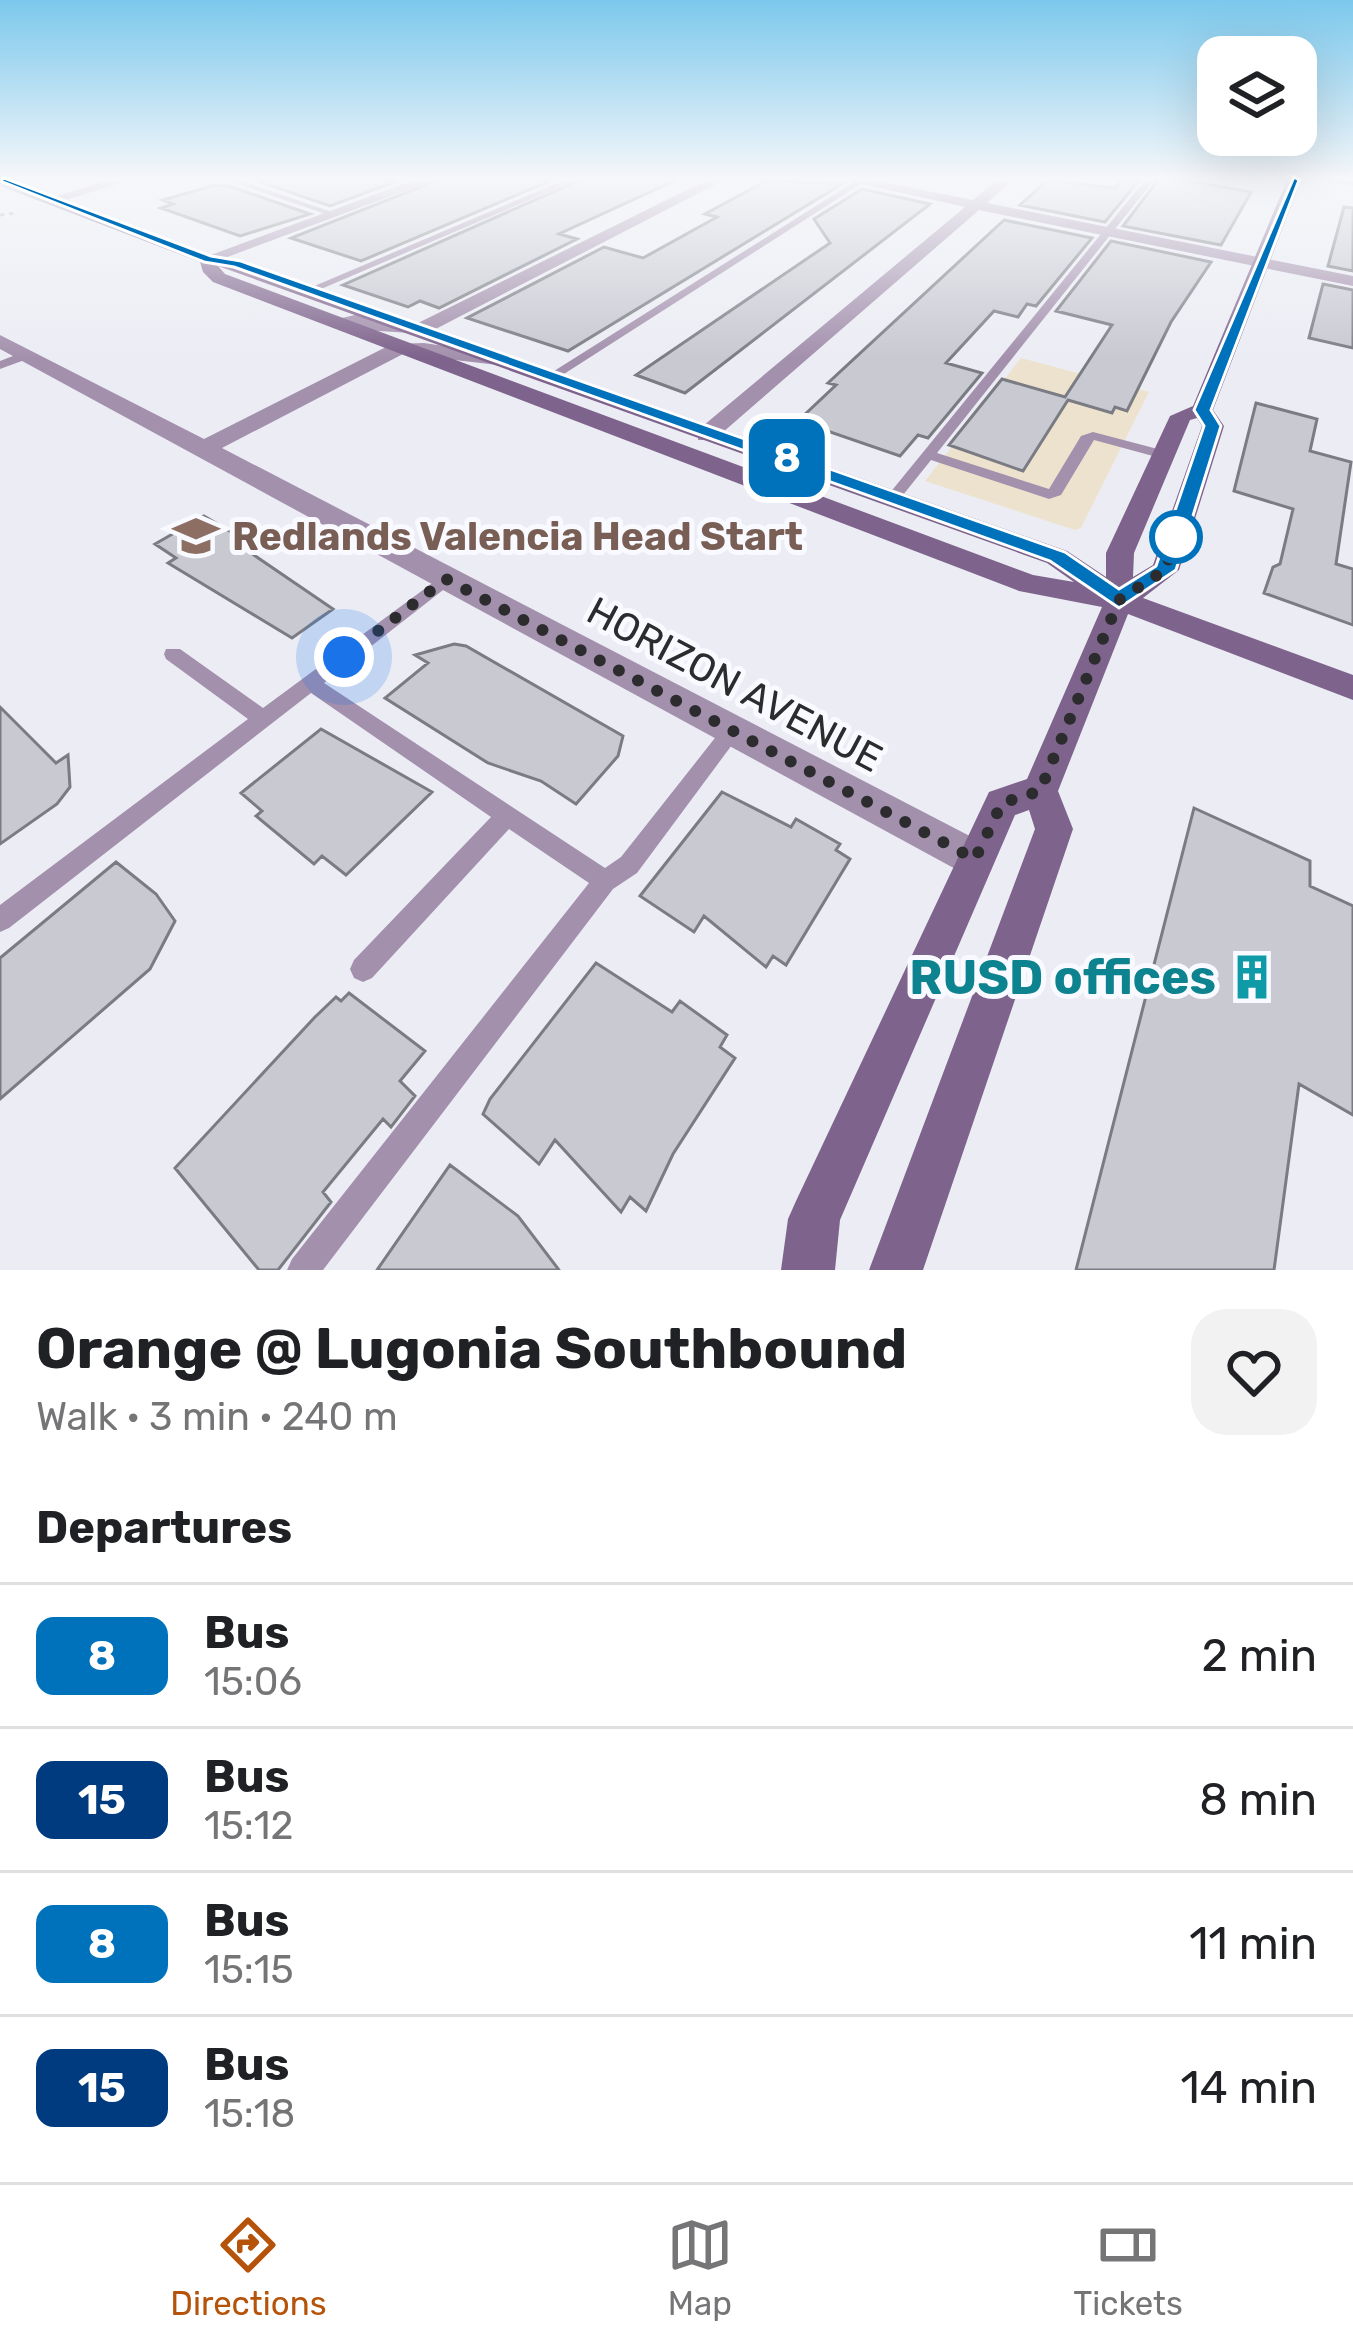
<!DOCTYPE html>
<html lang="en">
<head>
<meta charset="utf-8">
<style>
	body { margin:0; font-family:Rubik,sans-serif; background:#f2f2f2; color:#202124; height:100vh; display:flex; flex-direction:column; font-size:45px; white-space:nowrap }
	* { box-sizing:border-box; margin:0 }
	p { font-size:39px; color:#757577 }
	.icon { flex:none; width:66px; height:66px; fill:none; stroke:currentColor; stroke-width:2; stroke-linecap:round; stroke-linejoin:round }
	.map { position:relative; height:1270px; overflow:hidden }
	.sheet { display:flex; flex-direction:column; background:#fff; flex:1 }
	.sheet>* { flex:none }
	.badge { padding:0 24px; border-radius:18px; font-size:42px; line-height:78px }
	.tools { position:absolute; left:1197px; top:36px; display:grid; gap:24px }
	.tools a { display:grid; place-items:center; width:120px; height:120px; border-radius:24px; background:#fff; box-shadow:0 12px 48px #0002; font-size:60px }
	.you { position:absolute; width:60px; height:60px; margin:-30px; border:9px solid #fff; border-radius:50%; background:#1a73e8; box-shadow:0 0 0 18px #1a73e833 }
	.map>.badge { position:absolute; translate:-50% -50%; box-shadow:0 0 0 6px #fff }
	h2 { padding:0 36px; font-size:45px; line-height:108px }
	.round { display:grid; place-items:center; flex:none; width:126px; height:126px; border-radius:36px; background:#f2f2f2 }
	.summary { display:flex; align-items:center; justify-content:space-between; height:204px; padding:0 36px }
	h1 { font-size:57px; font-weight:700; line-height:90px }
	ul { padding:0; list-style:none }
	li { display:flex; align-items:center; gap:36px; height:144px; padding:0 36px; border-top:3px solid #e0e0e0 }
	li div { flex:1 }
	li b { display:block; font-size:45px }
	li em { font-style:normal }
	li .badge { min-width:132px; font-weight:700; text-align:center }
	.tabs { display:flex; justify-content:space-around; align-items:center; height:168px; border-top:3px solid #e0e0e0; background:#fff; font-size:33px; color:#757577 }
	.tabs a { display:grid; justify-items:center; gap:6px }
	.tabs .current { color:#b45309 }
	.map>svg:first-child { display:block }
	.commercial { fill:#ede2cd }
	.building { fill:#c8c9d1; stroke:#7b7c83; stroke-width:3 }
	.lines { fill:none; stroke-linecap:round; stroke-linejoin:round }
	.path { stroke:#a8a9af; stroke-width:3; stroke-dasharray:4.5 4.5; stroke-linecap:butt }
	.service { fill:#a390ad; fill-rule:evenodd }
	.minor { fill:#a390ad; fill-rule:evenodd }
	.secondary { fill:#7e638c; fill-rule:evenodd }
	.line { fill:#0072bc; stroke:#fff; stroke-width:3 }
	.walk { stroke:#2c2c2f; stroke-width:12; stroke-dasharray:0 21.6 }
	.stop-dot { fill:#fff; stroke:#0072bc; stroke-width:6 }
	.labels { text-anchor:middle; stroke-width:10; stroke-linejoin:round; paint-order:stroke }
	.education-label { font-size:39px; font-weight:bold; fill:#785e54; stroke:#f9faff; text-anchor:start }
	.street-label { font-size:39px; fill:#2c2c2f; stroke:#f9faff }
	.near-culture-label { font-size:48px; font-weight:bold; fill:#0d838f; stroke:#f9faff; text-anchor:end }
</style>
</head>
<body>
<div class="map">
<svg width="1353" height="1270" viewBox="0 0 1353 1270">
	<rect width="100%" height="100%" fill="#ecedf4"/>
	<path class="commercial" d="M1021 358 1149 392 1081 528 1075 530 925 481Z"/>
	<path class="building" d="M254 180H400L330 206Z
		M438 180H552L361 261 291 238Z
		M580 180H676L559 234 577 239 439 308 420 301 408 307 343 285Z
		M768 180 842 184 568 351 467 318 604 247 643 258 717 217 705 214Z
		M1048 180 1115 188 1122 180H1139L1105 222 1020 205Z
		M1158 180H1185L1251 192 1221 245 1123 226Z
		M215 185 229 186 310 214 240 236 161 208 173 204 163 200Z
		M862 189 930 204 685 393 636 375 830 243 814 219Z
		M1344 207 1353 208V271L1328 266Z
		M1004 220 1092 238 1036 306 1027 304 1018 317 994 311 946 363 982 373 928 438 918 435 900 456 798 421 836 385 828 383Z
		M1111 241 1211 262 1171 322 1127 411 1115 407 1112 413 1068 400 1023 471 949 445 1002 379 1065 397 1112 325 1056 311Z
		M1323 284 1353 290V348L1309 338Z
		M1256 403 1317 419 1310 451 1351 462 1336 564 1353 569V625L1264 593 1273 567 1280 564 1293 509 1234 491Z
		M204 516 253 545 245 549 333 609 292 638 168 563 176 558 155 544Z
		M454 644 466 646 623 736 618 756 576 804 541 781 488 763 385 698 428 663 415 655Z
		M0 707 56 763 68 755 70 787 57 804 0 844Z
		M321 729 432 792 346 875 322 856 314 864 256 816 262 811 241 793Z
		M722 792 791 827 796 819 840 844 836 850 850 859 786 965 773 956 766 967 704 916 694 932 640 896Z
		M1194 808 1310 861V886L1353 906V1115L1299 1084 1274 1270H1076Z
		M116 862 156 894 175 921 150 969 0 1099V958Z
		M596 963 672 1012 680 1001 727 1035 720 1047 735 1058 673 1154 646 1211 630 1197 621 1212 555 1140 539 1164 483 1114 490 1099Z
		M349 993 425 1051 400 1081 415 1096 391 1127 383 1119 323 1192 331 1202 278 1270H259L175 1168 315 1017 336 997 341 1001Z
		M450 1165 518 1216 559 1270H377Z"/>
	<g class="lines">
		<path class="path" d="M0 215 15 213"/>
		<path class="service" d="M226 180H239L338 214 331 216Z
			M564 180H576L314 292 305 290Z
			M857 180H867L553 381 543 378Z
			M1145 180H1154L937 453 1049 489 1081 436 1093 432 1169 452V458L1164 459 1094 440 1061 495 1049 499 931 460 899 500H889V494Z
			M1325 180 1353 182V186Z
			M26 351 30 352V358L0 369V361Z
			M446 573 454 579 452 583 324 683 605 868 621 857 726 724 733 722 740 724 743 730 637 873 613 889 323 1270H287L292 1259 589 883 509 829 372 978 363 982 354 978 350 969 354 960 491 817 311 693 9 928 0 932V905L248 719 166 659 164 654 166 649H180L263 708Z"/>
		<path class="minor" d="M109 180H131L52 204 45 200Z
			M414 180H434L214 262 200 259Z
			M707 180H724L426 334 333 328 324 322 355 315 416 324Z
			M844 180H872L973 200 997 180H1012L987 203 1353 276V286L979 210 714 440H698V430L965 207Z
			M0 335 204 439 392 344 424 343 505 355V363L498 365 403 354 222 448 989 846 994 859 989 872 975 877 961 872 0 349Z"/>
		<path class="secondary" d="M0 180 212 255 243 261 1067 551 1106 577V553L1170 416 1193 406 1287 180H1301L1213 410 1224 426 1179 570 1143 598 1353 675V700L1128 614 1058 791 1073 829 923 1270H869L1035 829 1029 810 1015 815 840 1220 835 1270H781L788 1219 796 1201 989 792 1027 779 1102 607 1019 591 213 282 203 272 200 262 0 186ZM218 266 1047 563 1074 582 1033 575 225 274ZM1197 418 1202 426 1153 565 1133 577 1134 553 1190 420Z"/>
	</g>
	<linearGradient id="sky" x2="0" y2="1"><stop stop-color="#7bc8ec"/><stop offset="0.5" stop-color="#f6f7fa"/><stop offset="1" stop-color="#f6f7fa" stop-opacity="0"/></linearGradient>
	<rect width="1353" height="358" fill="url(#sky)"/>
	<path class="line" d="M1294 177 1299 180 1211 410 1221 426 1176 570 1119 608 1050 561 234 267 204 262 0 181 4 178 211 256 241 261 1065 552 1119 589 1156 566 1204 426 1194 410Z"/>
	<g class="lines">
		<path class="walk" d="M344 657 446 579 975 859 1002 803 1040 791 1119 600 1165 570 1176 537"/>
	</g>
	<defs>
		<g id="school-bare" transform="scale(3.6)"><path d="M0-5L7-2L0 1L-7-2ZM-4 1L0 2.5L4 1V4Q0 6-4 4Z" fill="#8d6e63" stroke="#f9faff" stroke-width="2.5" paint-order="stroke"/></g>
		<g id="building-bare" transform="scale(3.6)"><path d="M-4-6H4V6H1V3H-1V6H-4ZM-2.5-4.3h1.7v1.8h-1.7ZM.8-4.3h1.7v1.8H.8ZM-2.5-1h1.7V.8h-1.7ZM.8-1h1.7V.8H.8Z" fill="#0f9aa8" stroke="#f9faff" stroke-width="2.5" paint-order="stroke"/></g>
	</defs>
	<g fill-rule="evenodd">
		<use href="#school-bare" x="196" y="536"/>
		<use href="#building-bare" x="1252" y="977"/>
	</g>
	<circle class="stop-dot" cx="1176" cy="537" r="24"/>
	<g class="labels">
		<g class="education-label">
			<text x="232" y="550">Redlands Valencia Head Start</text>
		</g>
		<g class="street-label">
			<text transform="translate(735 684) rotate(28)" y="14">HORIZON AVENUE</text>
		</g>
		<g class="near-culture-label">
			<text x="1216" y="994">RUSD offices</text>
		</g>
	</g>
</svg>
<div class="tools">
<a><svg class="icon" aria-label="layers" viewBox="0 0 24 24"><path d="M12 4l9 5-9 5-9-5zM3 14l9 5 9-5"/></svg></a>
</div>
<div class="you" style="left:344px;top:657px"></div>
<b class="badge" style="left:787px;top:458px;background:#0072bc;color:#fff">8</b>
</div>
<section class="sheet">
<div class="summary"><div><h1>Orange @ Lugonia Southbound</h1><p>Walk · 3 min · 240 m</p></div><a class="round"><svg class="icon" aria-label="heart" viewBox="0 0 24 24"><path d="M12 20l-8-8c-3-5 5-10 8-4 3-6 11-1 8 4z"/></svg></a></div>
<h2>Departures</h2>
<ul>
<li><span class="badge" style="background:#0072bc;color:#fff">8</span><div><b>Bus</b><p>15:06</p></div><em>2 min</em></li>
<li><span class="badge" style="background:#003b80;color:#fff">15</span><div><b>Bus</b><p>15:12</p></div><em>8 min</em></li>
<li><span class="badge" style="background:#0072bc;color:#fff">8</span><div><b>Bus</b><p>15:15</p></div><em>11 min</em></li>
<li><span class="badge" style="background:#003b80;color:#fff">15</span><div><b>Bus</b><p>15:18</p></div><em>14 min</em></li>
</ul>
</section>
<nav class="tabs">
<a class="current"><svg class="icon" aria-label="directions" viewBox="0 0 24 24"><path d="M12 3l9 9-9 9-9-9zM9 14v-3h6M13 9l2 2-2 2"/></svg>Directions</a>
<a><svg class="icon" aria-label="map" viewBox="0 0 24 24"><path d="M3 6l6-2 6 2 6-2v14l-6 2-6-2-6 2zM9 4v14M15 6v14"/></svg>Map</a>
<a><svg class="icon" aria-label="tickets" viewBox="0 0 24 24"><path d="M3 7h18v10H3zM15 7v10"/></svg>Tickets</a>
</nav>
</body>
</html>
